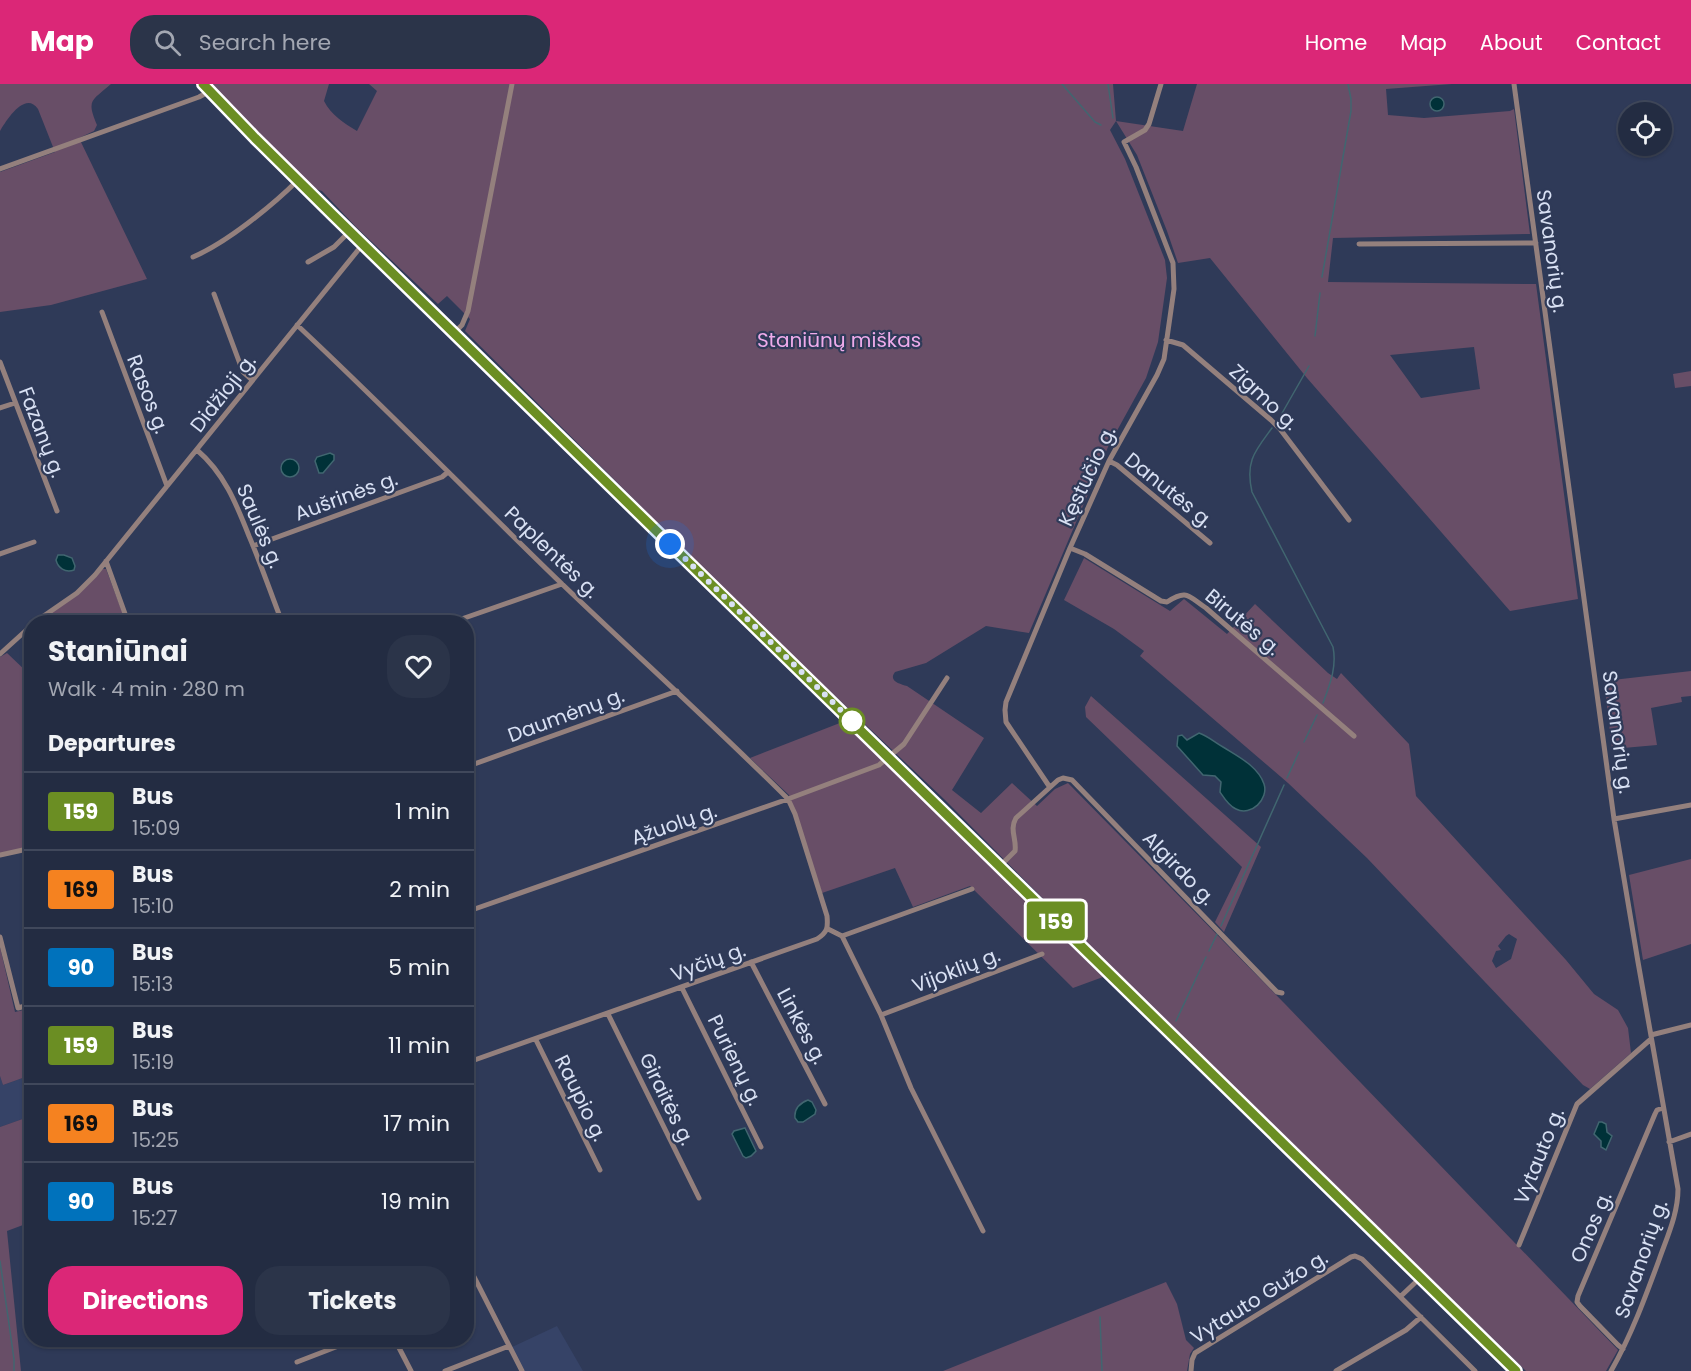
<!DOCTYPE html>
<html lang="en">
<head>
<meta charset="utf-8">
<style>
	body { margin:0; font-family:Poppins,sans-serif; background:#2b3449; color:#f1f3f6; height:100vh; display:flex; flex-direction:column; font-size:22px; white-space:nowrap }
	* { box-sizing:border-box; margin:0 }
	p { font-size:20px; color:#a3a7b2 }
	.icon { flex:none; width:33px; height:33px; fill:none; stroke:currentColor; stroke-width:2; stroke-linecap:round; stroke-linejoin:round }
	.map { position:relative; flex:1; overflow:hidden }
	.details { position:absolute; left:24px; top:531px; width:450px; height:732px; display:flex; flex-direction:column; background:#232c42; border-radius:24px; box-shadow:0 2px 4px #0004,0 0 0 2px #40485b }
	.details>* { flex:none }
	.badge { padding:0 12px; border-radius:4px; font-size:21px; line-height:39px }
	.tools { position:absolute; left:1618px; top:18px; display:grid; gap:12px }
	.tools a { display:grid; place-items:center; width:54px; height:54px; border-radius:50%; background:#232c42; box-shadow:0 2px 4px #0004,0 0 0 2px #40485b; font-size:30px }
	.you { position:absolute; width:30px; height:30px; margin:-15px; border:4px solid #fff; border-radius:50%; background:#1a73e8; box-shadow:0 0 0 9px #1a73e833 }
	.map>.badge { position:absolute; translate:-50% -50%; box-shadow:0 0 0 3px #fff }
	h2 { padding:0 24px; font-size:22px; line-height:54px }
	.round { display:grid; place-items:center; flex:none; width:63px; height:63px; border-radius:24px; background:#2b3449 }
	.headline { display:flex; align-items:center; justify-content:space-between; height:102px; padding:0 24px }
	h1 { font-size:28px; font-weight:700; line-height:45px }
	.action { display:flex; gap:12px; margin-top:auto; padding:12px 24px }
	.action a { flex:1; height:69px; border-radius:24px; background:#db2777; color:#fff; font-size:24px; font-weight:700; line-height:69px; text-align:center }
	.action a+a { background:#2b3449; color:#f1f3f6 }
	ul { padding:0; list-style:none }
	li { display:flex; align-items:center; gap:18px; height:78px; padding:0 24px; border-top:2px solid #40485b }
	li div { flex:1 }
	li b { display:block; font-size:22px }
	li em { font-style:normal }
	li .badge { min-width:66px; font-weight:700; text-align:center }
	header { display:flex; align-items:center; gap:36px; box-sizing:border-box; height:84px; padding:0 30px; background:#db2777; color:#fff }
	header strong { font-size:28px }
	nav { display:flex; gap:33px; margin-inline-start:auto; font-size:21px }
	.search { width:420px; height:54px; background:#2b3449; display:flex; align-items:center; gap:15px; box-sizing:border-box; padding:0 21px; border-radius:24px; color:#a3a7b2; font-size:22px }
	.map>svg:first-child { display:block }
	.built { fill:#364367 }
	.green { fill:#684e67; fill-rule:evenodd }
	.water { fill:#003138; stroke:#416670; stroke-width:1.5 }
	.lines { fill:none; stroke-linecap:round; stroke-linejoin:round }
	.stream { stroke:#416670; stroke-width:1.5 }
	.minor { stroke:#94807d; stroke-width:5 }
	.primary { stroke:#ecc4bd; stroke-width:8 }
	.line-casing { stroke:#fff; stroke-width:14 }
	.line { stroke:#6b8e23; stroke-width:9 }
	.walk { stroke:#d9e1f4; stroke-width:6; stroke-dasharray:0 10.8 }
	.stop-dot { fill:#fff; stroke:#6b8e23; stroke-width:3 }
	.labels { text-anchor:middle; stroke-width:4.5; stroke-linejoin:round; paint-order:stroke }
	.street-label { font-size:20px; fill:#d9e1f4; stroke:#2f3a58 }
	.park-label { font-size:20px; fill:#eeabea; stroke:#2f3a58 }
</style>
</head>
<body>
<header>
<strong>Map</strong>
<div class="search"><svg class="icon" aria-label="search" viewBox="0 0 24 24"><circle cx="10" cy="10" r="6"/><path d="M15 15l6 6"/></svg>Search here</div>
<nav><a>Home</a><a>Map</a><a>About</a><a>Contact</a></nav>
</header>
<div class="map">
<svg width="1691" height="1287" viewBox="0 0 1691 1287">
	<rect width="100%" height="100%" fill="#2f3a58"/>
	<path class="built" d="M31 991V1032L0 1043V992L3 1001Z
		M557 1242 583 1287H522L510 1264Z"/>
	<path class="green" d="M0 0H111C92 17 86 15 97 41L94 47 79 54 147 195 51 221 0 228V88L55 68 38 25C25 6 6 37 0 47Z
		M203 0H329L324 17C331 31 344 39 357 47L377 7 369 0H1113L1116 37 1183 47 1197 0H1452L1386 5 1388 31 1424 34 1510 27 1514 25 1530 150 1333 154 1328 198 1536 200 1578 515 1510 527 1307 294 1210 174 1178 179 1167 147 1137 71 1116 37 1110 46 1125 75 1165 176 1167 194 1158 258 1146 294 1108 363 1029 549 986 542 926 579 895 588C888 597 900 600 907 602L984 654 952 706 981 729 1012 699 1037 722 1055 705 1068 699 1286 921 1618 1266 1606 1287H1526L1114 886 945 716 756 537 465 247 470 235 447 212 438 220 356 143 322 107 303 101ZM1474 263 1480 305 1421 314 1390 271Z
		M1691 287V302L1675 304 1673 290Z
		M1084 474 1170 527 1184 515 1227 550 1255 520 1328 589 1337 595 1341 589 1409 660 1416 712 1566 876 1594 910 1618 926 1628 944 1631 969 1590 1005 1583 1001 1367 774 1288 699 1140 572 1144 567 1114 545 1064 516ZM1509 850 1517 855 1511 875 1496 884 1492 877 1496 867 1501 866 1498 862 1506 852Z
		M103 485H106L126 538H51L45 533Z
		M7 569 28 589 31 586 32 764 0 771V573Z
		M1691 587V612L1681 613 1682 618 1651 624 1657 661 1612 665 1604 597Z
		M1091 612 1261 763 1224 848 1215 838 1242 783 1086 633 1085 623Z
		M845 637 1103 893 1073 904 970 802 913 823 895 784 822 809 789 711 750 674Z
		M1691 775V860L1643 876 1629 791Z
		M0 863 15 928 32 924 31 991 3 1001 0 992Z
		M31 1032V1138L7 1147 21 1287H0V1043Z
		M1166 1198 1177 1220 1186 1256 1194 1264 1190 1270 1187 1287H943Z"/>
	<path class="water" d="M1430 20a7 7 0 1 1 14 0a7 7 0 1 1-14 0Z
		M330 369 334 371V376L323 389H319L315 377 317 373Z
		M281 384a9 9 0 1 1 18 0a9 9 0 1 1-18 0Z
		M58 471H64L72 474 75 482 74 486C65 489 58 484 56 476Z
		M1199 649C1208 652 1214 658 1223 663 1237 672 1258 682 1264 700 1269 715 1251 733 1236 725 1229 722 1224 714 1220 708L1221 698 1215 692 1203 691 1177 662 1178 652 1182 651 1187 656Z
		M808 1016 812 1018 816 1026 815 1030 803 1038H798L795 1034C794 1025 800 1019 808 1016Z
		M1599 1038H1602L1606 1040 1607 1048 1612 1052 1606 1066 1601 1063V1057L1594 1050Z
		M745 1044 756 1067 751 1072 746 1074 743 1072 732 1050 734 1047Z"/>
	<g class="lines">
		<path class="stream" d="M1062 0 1095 38 1101 41
			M1108 0 1113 34
			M1322 193 1351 27V15L1348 0
			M1315 252 1320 209
			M1281 331 1309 282
			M1272 344C1255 367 1245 377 1252 408L1333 563C1337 583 1330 600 1323 619
			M1304 658 1317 631
			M1287 694 1299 668
			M1221 842 1284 701
			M1209 867 1217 850
			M1176 937 1206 873
			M0 1177 14 1275V1287
			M1100 1233 1102 1287"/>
		<path class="minor" d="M1514 0 1614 735 1638 878 1678 1105C1678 1130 1667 1153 1659 1176 1645 1214 1631 1252 1611 1287
			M0 85 199 13 210 7
			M1359 160 1536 159
			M193 173C226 159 272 122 298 96
			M308 178 334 163 350 147
			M214 210 243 288 252 296
			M102 228 167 402
			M297 241C387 325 472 413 561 499 636 571 714 641 788 715L795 730 827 832C828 843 828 848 817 855L466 979
			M454 249 462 241 468 227 512 0
			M1166 256 1183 261 1271 336 1280 345 1349 436
			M0 278 57 427
			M0 324 15 319
			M197 366C224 389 236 419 249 452 261 480 271 510 282 538
			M1109 377 1117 381 1210 459
			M253 462 442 393 448 388
			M1070 464 1085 470 1161 517 1167 518C1187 505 1188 512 1206 524L1354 652
			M0 470 34 458
			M106 477 128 538
			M35 538 77 509 95 491 363 160
			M453 538 562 500
			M0 570 32 541
			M466 683 677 607
			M1049 702 1006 638 1005 626 1006 618 1070 464 1109 377 1157 291 1164 275 1174 205 1173 179 1136 83 1124 58 1145 46 1149 40 1161 0
			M1614 735 1691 721
			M0 771 32 764
			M1000 782 1015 767C1017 755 1009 746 1016 734L1058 696 1063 694 1072 696 1277 908 1282 909
			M466 828 788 715 879 681 904 660 947 594
			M828 845 842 852 972 805
			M842 852 881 931 911 1004 983 1147
			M0 853 18 924 32 920
			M751 878 825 1020
			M682 904 761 1063
			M608 930 699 1114
			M881 931 1042 870
			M1651 951 1691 941
			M536 956 600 1086
			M1669 1058 1691 1050
			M1519 1161 1577 1020 1651 955
			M466 1177 522 1287
			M1401 1212 1420 1194
			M395 1256 411 1287
			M1623 1265 1618 1261 1580 1222 1577 1218 1578 1212 1655 1030 1657 1026 1663 1024
			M297 1278 354 1256
			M445 1287 509 1262
			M1191 1287 1192 1276 1195 1269 1351 1173 1355 1172 1362 1175 1475 1287
			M1336 1287 1406 1246 1421 1233"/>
		<path class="primary" d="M203 0 255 54 363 160 1516 1287"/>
	</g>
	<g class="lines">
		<g class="line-casing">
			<path id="line" d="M203 0 255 54 333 131 1516 1287"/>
		</g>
		<use href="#line" class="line"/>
		<path class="walk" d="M670 460 852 637"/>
	</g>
	<circle class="stop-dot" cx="852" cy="637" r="12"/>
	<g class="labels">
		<g class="street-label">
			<text transform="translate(1552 167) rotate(82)" y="7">Savanorių g.</text>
			<text transform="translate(223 309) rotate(-52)" y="7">Didžioji g.</text>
			<text transform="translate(148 310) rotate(69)" y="7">Rasos g.</text>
			<text transform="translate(1264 313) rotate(43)" y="7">Zigmo g.</text>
			<text transform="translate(42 348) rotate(69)" y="7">Fazanų g.</text>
			<text transform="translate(1087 392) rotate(-65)" y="7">Kęstučio g.</text>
			<text transform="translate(1169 406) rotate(39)" y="7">Danutės g.</text>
			<text transform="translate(346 412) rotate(-20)" y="7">Aušrinės g.</text>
			<text transform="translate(260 442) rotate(67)" y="7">Saulės g.</text>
			<text transform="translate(552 468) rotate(44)" y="7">Paplentės g.</text>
			<text transform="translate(1243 538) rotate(40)" y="7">Birutės g.</text>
			<text transform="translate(566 631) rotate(-20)" y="7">Daumėnų g.</text>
			<text transform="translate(1618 648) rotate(82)" y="7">Savanorių g.</text>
			<text transform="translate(674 740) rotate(-19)" y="7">Ąžuolų g.</text>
			<text transform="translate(1179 784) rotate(46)" y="7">Algirdo g.</text>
			<text transform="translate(708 878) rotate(-20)" y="7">Vyčių g.</text>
			<text transform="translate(956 886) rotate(-21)" y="7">Vijoklių g.</text>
			<text transform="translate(802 942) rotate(62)" y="7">Linkės g.</text>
			<text transform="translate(735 976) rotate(64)" y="7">Purienų g.</text>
			<text transform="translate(581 1014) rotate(64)" y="7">Raupio g.</text>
			<text transform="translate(667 1015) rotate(64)" y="7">Giraitės g.</text>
			<text transform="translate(1539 1072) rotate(-68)" y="7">Vytauto g.</text>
			<text transform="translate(1591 1143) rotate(-67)" y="7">Onos g.</text>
			<text transform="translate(1641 1175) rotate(-71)" y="7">Savanorių g.</text>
			<text transform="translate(1259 1213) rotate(-32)" y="7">Vytauto Gužo g.</text>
		</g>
		<g class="park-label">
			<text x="839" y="263">Staniūnų miškas</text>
		</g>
	</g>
</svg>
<div class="tools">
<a><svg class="icon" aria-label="locate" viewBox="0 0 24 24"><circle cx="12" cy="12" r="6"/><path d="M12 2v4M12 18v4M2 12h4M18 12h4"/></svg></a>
</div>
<div class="you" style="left:670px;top:460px"></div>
<b class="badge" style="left:1056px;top:837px;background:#6b8e23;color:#fff">159</b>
<section class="details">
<div class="headline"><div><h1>Staniūnai</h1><p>Walk · 4 min · 280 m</p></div><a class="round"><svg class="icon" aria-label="heart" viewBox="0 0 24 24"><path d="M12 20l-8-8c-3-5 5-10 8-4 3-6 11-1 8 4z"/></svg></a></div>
<h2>Departures</h2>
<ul>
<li><span class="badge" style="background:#6b8e23;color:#fff">159</span><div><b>Bus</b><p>15:09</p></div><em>1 min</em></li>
<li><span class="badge" style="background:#f58220;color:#111">169</span><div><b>Bus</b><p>15:10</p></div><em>2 min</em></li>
<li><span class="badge" style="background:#0072bc;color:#fff">90</span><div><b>Bus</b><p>15:13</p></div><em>5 min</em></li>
<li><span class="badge" style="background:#6b8e23;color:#fff">159</span><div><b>Bus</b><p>15:19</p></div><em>11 min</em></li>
<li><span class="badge" style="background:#f58220;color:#111">169</span><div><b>Bus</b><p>15:25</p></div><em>17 min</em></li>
<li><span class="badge" style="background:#0072bc;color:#fff">90</span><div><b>Bus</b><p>15:27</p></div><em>19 min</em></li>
</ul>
<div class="action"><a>Directions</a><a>Tickets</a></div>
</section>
</div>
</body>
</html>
